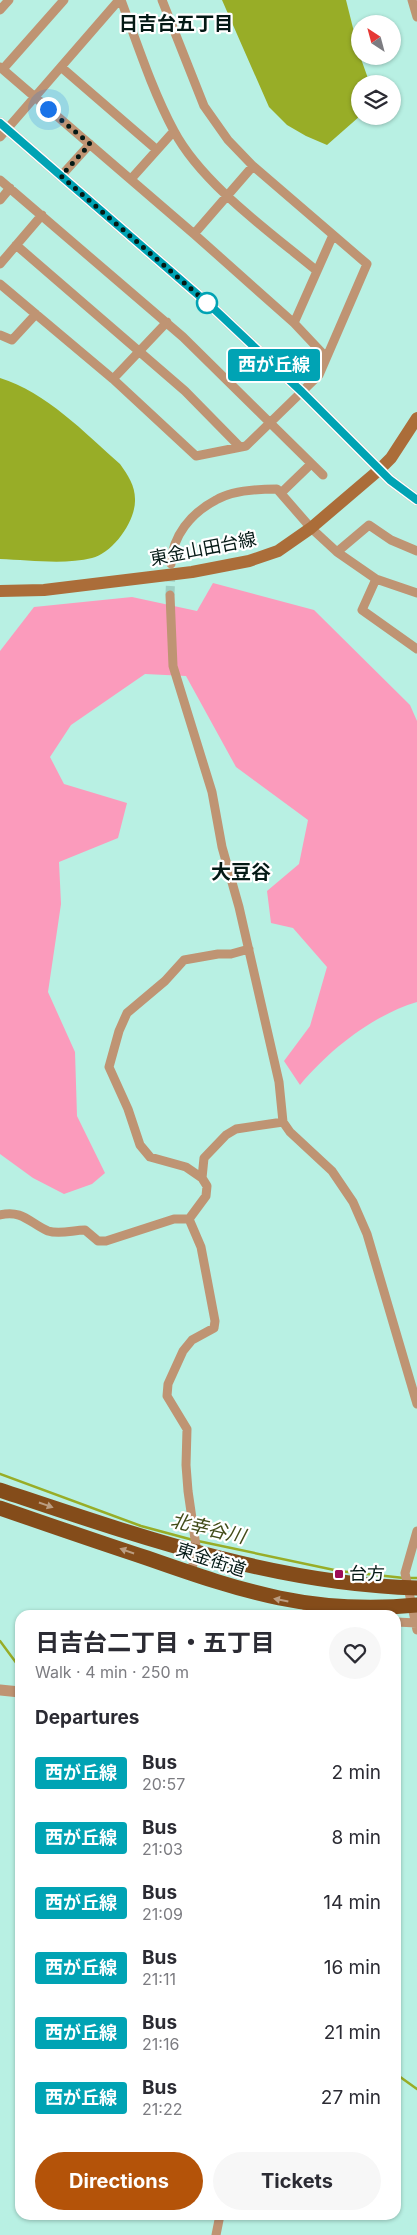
<!DOCTYPE html>
<html lang="en">
<head>
<meta charset="utf-8">
<style>
	body { margin:0; font-family:Inter,"Noto Sans JP",sans-serif; background:#f7f7f7; color:#2b2b33; height:100vh; display:flex; flex-direction:column; font-size:19px; white-space:nowrap }
	* { box-sizing:border-box; margin:0 }
	p { font-size:16px; color:#7c7c81 }
	.icon { flex:none; width:28px; height:28px; fill:none; stroke:currentColor; stroke-width:2; stroke-linecap:round; stroke-linejoin:round }
	.map { position:relative; flex:1; overflow:hidden }
	.drawer { position:absolute; left:15px; top:1610px; width:386px; height:610px; display:flex; flex-direction:column; background:#fff; border-radius:15px; box-shadow:0 1px 4px #0004 }
	.drawer>* { flex:none }
	.badge { padding:0 10px; border-radius:4px; font-size:18px; line-height:32px }
	.needle { width:32px; rotate:324deg }
	.buttons { position:absolute; left:351px; top:15px; display:grid; gap:10px }
	.buttons a { display:grid; place-items:center; width:50px; height:50px; border-radius:50%; background:#fff; box-shadow:0 1px 4px #0004; font-size:25px }
	.you { position:absolute; width:25px; height:25px; margin:-12px; border:4px solid #fff; border-radius:50%; background:#1a73e8; box-shadow:0 0 0 8px #1a73e833 }
	.map>.badge { position:absolute; translate:-50% -50%; box-shadow:0 0 0 2px #fff }
	h2 { padding:0 20px; font-size:19px; line-height:45px }
	.round { display:grid; place-items:center; flex:none; width:52px; height:52px; border-radius:26px; background:#f7f7f7 }
	.overview { display:flex; align-items:center; justify-content:space-between; height:85px; padding:0 20px }
	h1 { font-size:24px; font-weight:700; line-height:38px }
	.button { display:flex; gap:10px; margin-top:auto; padding:10px 20px }
	.button a { flex:1; height:58px; border-radius:30px; background:#b45309; color:#fff; font-size:20px; font-weight:700; line-height:58px; text-align:center }
	.button a+a { background:#f7f7f7; color:#2b2b33 }
	ul { padding:0; list-style:none }
	li { display:flex; align-items:center; gap:15px; height:65px; padding:0 20px }
	li div { flex:1 }
	li b { display:block; font-size:19px }
	li em { font-style:normal }
	li .badge { min-width:55px; font-weight:700; text-align:center }
	.map>svg:first-child { display:block }
	.green { fill:#fb9bbc }
	.water { fill:#98ad27 }
	.lines { fill:none; stroke-linecap:round; stroke-linejoin:round }
	.stream { stroke:#98ad27; stroke-width:2.5 }
	.minor-tunnel { stroke:#9dd0c4; stroke-width:9; stroke-dasharray:9 4.5; stroke-linecap:butt }
	.minor { stroke:#bf9473; stroke-width:9 }
	.tertiary { stroke:#bf9473; stroke-width:11 }
	.secondary { stroke:#ab6d39; stroke-width:12 }
	.trunk { stroke:#844c1a; stroke-width:15 }
	.oneway { fill:#bb9d81 }
	.line-casing { stroke:#fff; stroke-width:11 }
	.line { stroke:#00a3b4; stroke-width:8 }
	.walk { stroke:#041915; stroke-width:5; stroke-dasharray:0 9 }
	.stop-dot { fill:#fff; stroke:#00a3b4; stroke-width:2.5 }
	.poi-dot { fill:#9e0c56; stroke:#fff; stroke-width:2 }
	.labels { text-anchor:middle; stroke-width:4.5; stroke-linejoin:round; paint-order:stroke }
	.street-label { font-size:18px; fill:#041915; stroke:#fff }
	.poi-label { font-size:18px; fill:#041915; stroke:#fff; text-anchor:start }
	.neighbourhood-label { font-size:19px; font-weight:bold; fill:#041915; stroke:#fff }
	.water-label { font-size:19px; font-style:italic; fill:#424c19; stroke:#fff }
	.quarter-label { font-size:20px; font-weight:bold; fill:#041915; stroke:#fff }
</style>
</head>
<body>
<div class="map">
<svg width="417" height="2235" viewBox="0 0 417 2235">
	<rect width="100%" height="100%" fill="#b8f0e3"/>
	<path class="green" d="M213 583 314 610 410 705 417 721V1002C373 1015 329 1050 300 1085L284 1061 310 1026 327 967 293 928 271 923 267 891 299 864 308 820 236 767 186 676 145 674 71 725 50 757 64 784 127 803 118 838 59 862 61 904 48 992 75 1052 77 1116 105 1173 92 1184 64 1194 33 1178 0 1154V651L34 607 132 597 197 611Z"/>
	<path class="water" d="M222 0H346L360 56 370 84H360V116L327 145 306 136 287 125 269 107Z
		M0 378C46 392 85 433 120 464 128 475 135 486 135 499 136 521 113 553 92 558 65 565 28 560 0 559Z"/>
	<g class="lines">
		<path class="stream" d="M0 1474 141 1526 193 1540
			M198 1541 339 1571 404 1578
			M409 1578H417
			M0 1641 20 1668
			M396 2074 417 2089"/>
		<path class="minor-tunnel" d="M170 595 171 569"/>
		<path class="minor" d="M121 0C137 43 152 90 174 131 202 184 270 232 317 271
			M412 0 417 17
			M0 10 9 0
			M0 67 194 234 294 323 326 357
			M61 67 157 150
			M3 69 64 0
			M0 137 119 0
			M61 176 90 144
			M131 179 174 131
			M0 180 183 337 323 475
			M0 200 10 188
			M194 234 253 166
			M16 245 185 391 240 447
			M0 264 42 215
			M0 284 113 379 196 456 246 446 319 375 367 264 253 166 228 140 204 106 162 0
			M294 323 333 235
			M0 335 12 340 36 314
			M113 379 167 322
			M281 493 311 464
			M337 552 369 525 391 540 417 551
			M171 564C172 536 191 513 216 500 231 491 259 489 277 489L311 528 337 552 376 579 417 593
			M376 579 362 610 417 649
			M170 595 173 666 212 792 222 847 239 907 279 1082 283 1122 290 1132 332 1171 353 1202 367 1234 417 1404
			M202 1178 204 1158 226 1135 236 1129 283 1122
			M0 1215C22 1209 31 1224 48 1231 60 1235 73 1230 85 1230L98 1241H106L174 1219H189
			M189 1219 206 1196 207 1186 202 1178 186 1167 150 1157 140 1145 128 1109 109 1067 119 1031 127 1013 165 981 184 960 218 954H231L249 949
			M189 1219 201 1247 215 1321 214 1328 192 1340 183 1351 168 1384 167 1396 187 1429 186 1465 188 1491 197 1553 190 1573
			M417 1531 405 1573 417 1630
			M307 1604V1615
			M396 1622 417 1623
			M216 2235 220 2215"/>
		<path class="tertiary" d="M0 123 212 307 302 392 390 480 417 500
			M0 1690 20 1692"/>
		<path class="secondary" d="M0 591 44 590 192 572 249 561 278 551 311 528 379 470 391 458 417 418"/>
		<path class="trunk" d="M0 1490C135 1535 273 1584 417 1588
			M0 1508C49 1525 98 1542 147 1558 244 1592 313 1615 417 1605"/>
	</g>
	<defs><path id="oneway-solid" d="M-6-.8H1V-3.2L6.5 0L1 3.2V.8H-6Z" transform="scale(1.25)"/></defs>
	<g class="oneway">
		<use href="#oneway-solid" transform="translate(46 1505) rotate(19)"/>
		<use href="#oneway-solid" transform="translate(127 1551) rotate(-161)"/>
		<use href="#oneway-solid" transform="translate(281 1600) rotate(-169)"/>
	</g>
	<g class="lines">
		<g class="line-casing">
			<path id="line" d="M0 123 212 307 302 392 390 480 417 500"/>
		</g>
		<use href="#line" class="line"/>
		<path class="walk" d="M48 109 90 144 61 176 212 307 207 303"/>
	</g>
	<circle class="stop-dot" cx="207" cy="303" r="10"/>
	<rect class="poi-dot" x="334" y="1569" width="10" height="10" rx="2.5"/>
	<g class="labels">
		<g class="street-label">
			<text transform="translate(203 549) rotate(-11)" y="6">東金山田台線</text>
			<text transform="translate(211 1560) rotate(18)" y="6">東金街道</text>
		</g>
		<g class="poi-label">
			<text x="349" y="1580">台方</text>
		</g>
		<g class="neighbourhood-label">
			<text x="176" y="30">日吉台五丁目</text>
		</g>
		<g class="water-label">
			<text transform="translate(208 1528) rotate(13)" y="7">北幸谷川</text>
		</g>
		<g class="quarter-label">
			<text x="241" y="879">大豆谷</text>
		</g>
	</g>
</svg>
<div class="buttons">
<a><svg class="needle" viewBox="-14 -14 28 28"><path d="M0-13l5 13h-10z" fill="#e53935"/><path d="M0 13l5-13h-10z" fill="#7c7c81"/></svg></a>
<a><svg class="icon" aria-label="layers" viewBox="0 0 24 24"><path d="M12 4l9 5-9 5-9-5zM3 14l9 5 9-5"/></svg></a>
</div>
<div class="you" style="left:48px;top:109px"></div>
<b class="badge" style="left:274px;top:365px;background:#00a3b4;color:#fff">西が丘線</b>
<section class="drawer">
<div class="overview"><div><h1>日吉台二丁目・五丁目</h1><p>Walk · 4 min · 250 m</p></div><a class="round"><svg class="icon" aria-label="heart" viewBox="0 0 24 24"><path d="M12 20l-8-8c-3-5 5-10 8-4 3-6 11-1 8 4z"/></svg></a></div>
<h2>Departures</h2>
<ul>
<li><span class="badge" style="background:#00a3b4;color:#fff">西が丘線</span><div><b>Bus</b><p>20:57</p></div><em>2 min</em></li>
<li><span class="badge" style="background:#00a3b4;color:#fff">西が丘線</span><div><b>Bus</b><p>21:03</p></div><em>8 min</em></li>
<li><span class="badge" style="background:#00a3b4;color:#fff">西が丘線</span><div><b>Bus</b><p>21:09</p></div><em>14 min</em></li>
<li><span class="badge" style="background:#00a3b4;color:#fff">西が丘線</span><div><b>Bus</b><p>21:11</p></div><em>16 min</em></li>
<li><span class="badge" style="background:#00a3b4;color:#fff">西が丘線</span><div><b>Bus</b><p>21:16</p></div><em>21 min</em></li>
<li><span class="badge" style="background:#00a3b4;color:#fff">西が丘線</span><div><b>Bus</b><p>21:22</p></div><em>27 min</em></li>
</ul>
<div class="button"><a>Directions</a><a>Tickets</a></div>
</section>
</div>
</body>
</html>
